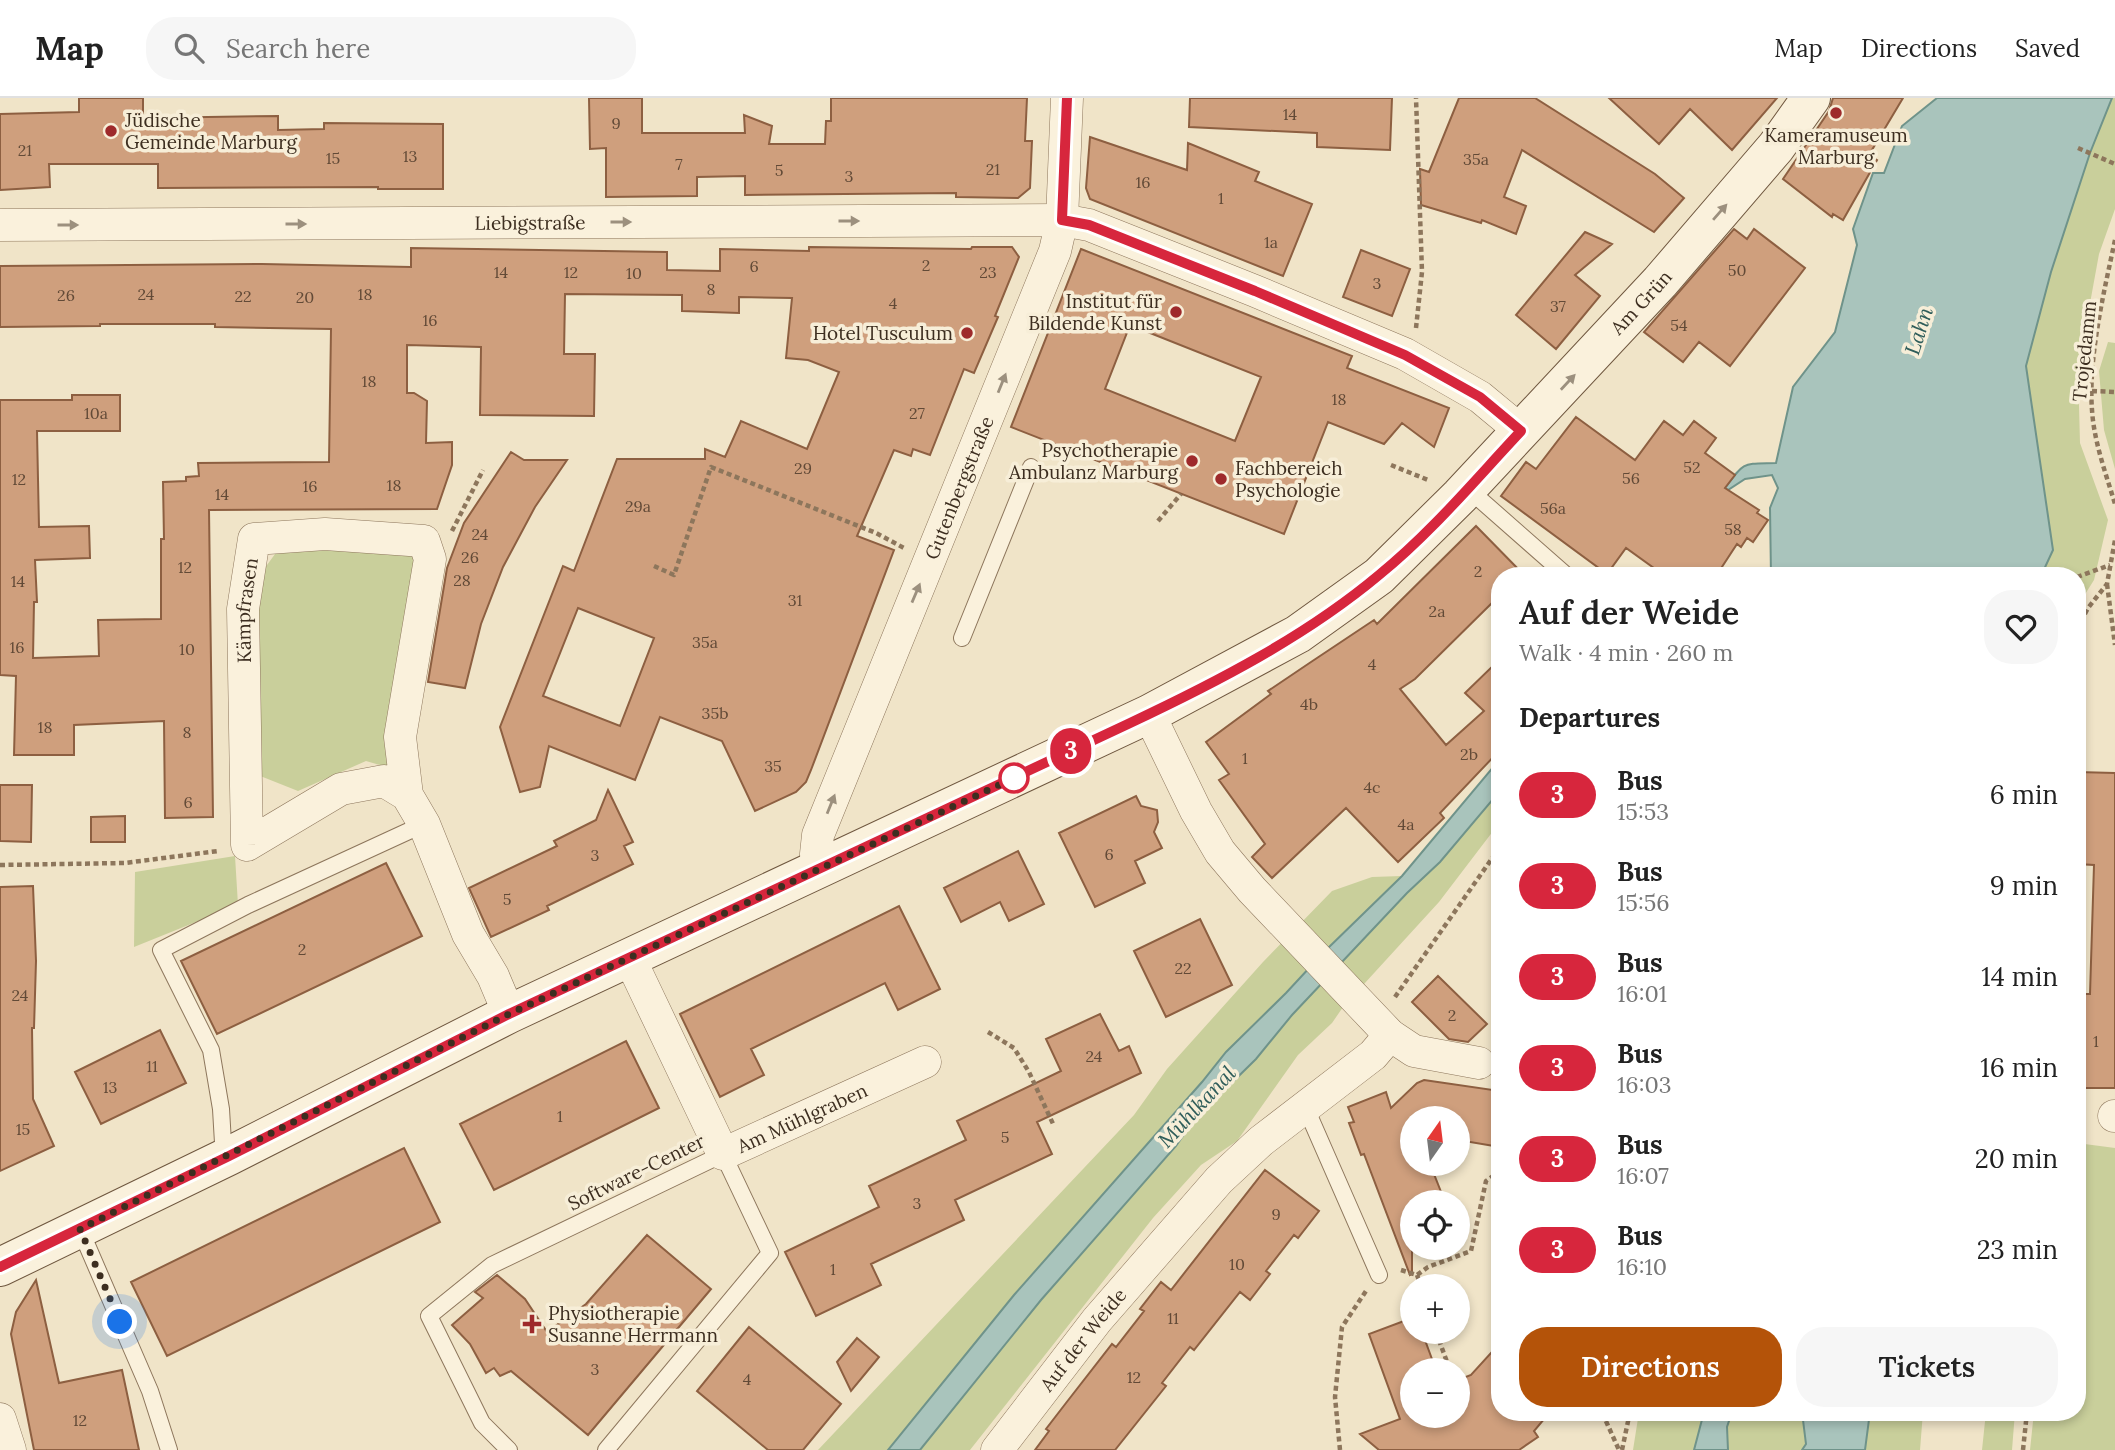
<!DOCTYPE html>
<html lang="en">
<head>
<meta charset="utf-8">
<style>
	body { margin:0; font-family:Lora,serif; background:#f6f6f6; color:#222; height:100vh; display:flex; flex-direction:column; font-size:26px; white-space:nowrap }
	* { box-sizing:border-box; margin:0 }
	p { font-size:23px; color:#767676 }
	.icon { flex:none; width:38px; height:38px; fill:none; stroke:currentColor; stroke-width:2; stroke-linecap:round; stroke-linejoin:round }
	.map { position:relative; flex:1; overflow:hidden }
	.drawer { position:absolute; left:1491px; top:469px; width:595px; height:854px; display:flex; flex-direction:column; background:#fff; border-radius:28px; box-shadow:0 4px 10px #0003 }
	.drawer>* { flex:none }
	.badge { padding:0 14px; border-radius:23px; font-size:24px; line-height:46px }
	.needle { width:46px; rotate:14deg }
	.fabs { position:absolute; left:1400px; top:1008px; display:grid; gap:14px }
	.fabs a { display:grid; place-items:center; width:70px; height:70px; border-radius:50%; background:#fff; box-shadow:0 4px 10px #0003; font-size:35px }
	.you { position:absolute; width:35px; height:35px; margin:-18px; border:5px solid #fff; border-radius:50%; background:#1a73e8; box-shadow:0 0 0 10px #1a73e833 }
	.map>.badge { position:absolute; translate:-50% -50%; box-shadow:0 0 0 4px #fff }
	h2 { padding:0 28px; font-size:26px; line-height:63px }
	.round { display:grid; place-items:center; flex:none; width:74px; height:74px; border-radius:28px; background:#f6f6f6 }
	.headline { display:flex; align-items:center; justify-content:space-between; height:119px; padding:0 28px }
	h1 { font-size:33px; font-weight:600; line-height:52px }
	.action { display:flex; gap:14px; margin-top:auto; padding:14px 28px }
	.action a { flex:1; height:80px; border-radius:28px; background:#b45309; color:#fff; font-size:28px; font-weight:600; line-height:80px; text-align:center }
	.action a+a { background:#f6f6f6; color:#222 }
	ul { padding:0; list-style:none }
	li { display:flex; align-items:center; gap:21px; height:91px; padding:0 28px }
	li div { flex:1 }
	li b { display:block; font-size:26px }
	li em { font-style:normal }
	li .badge { min-width:77px; font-weight:700; text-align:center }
	header { display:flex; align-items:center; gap:42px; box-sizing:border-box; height:98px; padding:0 35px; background:#fff; border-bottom:2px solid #e0e0e0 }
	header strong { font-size:33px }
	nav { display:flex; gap:38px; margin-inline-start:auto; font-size:24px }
	.search { width:490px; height:63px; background:#f6f6f6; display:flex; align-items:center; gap:18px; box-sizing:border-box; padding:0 24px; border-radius:28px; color:#767676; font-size:26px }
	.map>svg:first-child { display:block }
	.green { fill:#c9cf9b }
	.water { fill:#a9c4bc; stroke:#6f938a; stroke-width:2 }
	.building { fill:#cf9f7d; stroke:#8d5f41; stroke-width:2; fill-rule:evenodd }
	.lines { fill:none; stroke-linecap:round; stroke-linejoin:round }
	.lane-casing { stroke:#8d765c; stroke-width:18 }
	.street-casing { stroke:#8d765c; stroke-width:33 }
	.secondary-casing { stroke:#6f573f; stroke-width:40 }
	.path { stroke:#8d765c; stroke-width:4.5; stroke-dasharray:5 3.5; stroke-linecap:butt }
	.lane { stroke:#faf1dc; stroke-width:16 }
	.street { stroke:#faf1dc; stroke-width:32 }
	.secondary { stroke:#faf1dc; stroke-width:38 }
	.oneway { fill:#9c907e }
	.line-casing { stroke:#fff; stroke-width:16 }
	.line { stroke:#d7263d; stroke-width:10 }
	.walk { stroke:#3d2e20; stroke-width:7; stroke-dasharray:0 12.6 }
	.poi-dot { fill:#9e2a2b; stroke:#f7eed8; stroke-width:2.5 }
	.stop-dot { fill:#fff; stroke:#d7263d; stroke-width:3.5 }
	.labels { text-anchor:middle; stroke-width:7; stroke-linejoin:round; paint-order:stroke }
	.number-label { font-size:16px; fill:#624a37 }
	.poi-label { font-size:19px; fill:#3d2e20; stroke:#f7eed8; text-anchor:start }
	.street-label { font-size:19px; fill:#3d2e20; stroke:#f7eed8 }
	.water-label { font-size:21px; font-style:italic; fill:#2f5d5a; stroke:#f7eed8 }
</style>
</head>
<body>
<header>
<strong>Map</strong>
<div class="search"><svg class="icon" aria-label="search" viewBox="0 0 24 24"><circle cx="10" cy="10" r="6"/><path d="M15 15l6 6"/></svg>Search here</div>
<nav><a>Map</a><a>Directions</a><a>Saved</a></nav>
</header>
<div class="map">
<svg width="2115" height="1352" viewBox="0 0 2115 1352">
	<rect width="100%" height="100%" fill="#f0e4c8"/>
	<path class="green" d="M2112 0H2115V111L2099 156 2078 271 2080 345 2108 422 2094 482 2077 509V478H2041L2053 452 2026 268 2051 174 2090 55Z
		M2108 244 2115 245V371L2104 332 2099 273Z
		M400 448 425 467 397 672 366 663 298 693 253 675V486L278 452Z
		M1500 693V724L1439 804 1343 909 1332 925 1298 957 1237 1043 1201 1067 1153 1120 970 1352H920L1041 1202 1176 1048 1194 1022 1256 961 1292 917 1407 795 1440 764Z
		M235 758 238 807 134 849 135 774Z
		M1402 778 1324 854 1286 895 1226 954 1203 984 1014 1197 888 1352H818L1134 1017 1167 971 1263 864 1332 793 1372 779Z
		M2077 1045 2115 1050V1352H2030L2034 1314H2077Z
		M1639 1314H1704L1694 1352H1633Z
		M1732 1314H1802L1806 1346 1802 1352H1728L1727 1329Z
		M1870 1314H1923L1920 1352H1865Z
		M1986 1314H2015L2012 1352H1982Z"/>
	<path class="water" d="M1937 0H2112L2090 55 2051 174 2026 268 2053 452 2041 478H1771L1770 410 1778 390 1772 377 1745 381 1728 392 1725 390C1745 363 1742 366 1776 365L1793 289 1835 234 1857 147 1853 131 1873 75H1884L1902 28Z
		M1500 661V693L1440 764 1407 795 1292 917 1256 961 1194 1022 1176 1048 1041 1202 920 1352H888L1014 1197 1202 984 1226 954 1286 895 1324 854 1402 778Z
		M1704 1314H1732L1727 1329 1728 1352H1694Z
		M1802 1314H1870L1865 1352H1802L1806 1346Z"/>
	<path class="building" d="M79 0H143V20L278 18V32L324 31V25L443 26V91H378V89L158 90V66H49L50 89 0 92V16L79 14Z
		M589 0H642V35H745L744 17 772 28 769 46H825L826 23H831V0H1027L1025 43H1032L1030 90 1018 100 956 99V95L745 97V78L697 79V98L606 99V50L590 51Z
		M1190 0H1392L1390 52 1317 49V35L1189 29Z
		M1459 0H1535L1655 76 1684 100 1654 134 1522 52 1504 99 1526 108 1516 136 1482 122 1481 125 1421 107 1420 71 1429 74Z
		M1609 0H1777L1732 52 1690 11 1659 46Z
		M1833 0H1903L1869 57 1877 62 1843 122 1833 116 1832 119 1783 81 1829 13Z
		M1090 39 1187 72 1188 45 1259 74 1255 83 1312 106 1283 178 1090 101 1086 90Z
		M1734 131 1747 141 1754 131 1805 170 1730 268 1699 244 1683 264 1644 234Z
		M1585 134 1612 146 1575 177 1600 198 1556 251 1516 217Z
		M809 149 971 151 972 149H1012L1019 159 995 218 998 219 974 275 964 271 930 357 913 351 911 358 894 352 857 438 894 452 811 672 806 684 796 694 755 713 722 643 660 619 635 682 549 648 540 689 520 694 500 629 563 468 574 473 617 361H705V351L725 359 741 323 807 351 839 274 808 262 786 260 792 200 739 199V215L682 213V197L565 196 564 256H595L594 318 480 317 481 249 407 247V295H414L427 303 426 345 452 344V367L437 411 209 412 213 719 165 720 164 623 74 627V657H14L16 578 0 577V302H72V297H120V333H37L39 429 89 428 90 460 35 462 37 504H34L33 560 99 558 98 522 161 521V441H164L163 384 186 383V379L199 378 198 365 329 364 331 231 215 229V226H100V228L0 229V168L262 166 411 169V150L667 154V172L720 173V151L809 153ZM578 510 654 540 620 628 543 598Z
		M1081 151 1352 258 1347 270 1449 310 1434 349 1402 325 1384 346 1328 324 1284 436 1011 329ZM1130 227 1261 279 1235 343 1105 291Z
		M1361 152 1410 171 1392 218 1343 199Z
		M1576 319 1635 362 1664 323 1683 337 1694 323 1716 340 1705 355 1735 377 1725 390 1759 412 1757 415 1768 422 1753 444 1747 440 1741 449 1737 446 1716 478H1665L1626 450 1607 476 1501 398 1526 364 1536 371Z
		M511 354 524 362H567L535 409 503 469 481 526 465 590 428 584 447 470 464 425Z
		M1476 428 1525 478H1500V497L1415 581 1400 591 1446 647 1484 613 1465 595 1500 561V652L1440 715 1444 720 1398 764 1346 710 1272 780 1252 759 1265 746 1219 682 1229 676 1206 644 1271 596 1268 593 1311 564 1374 522 1377 526Z
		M2077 674 2115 675V990H2077V896H2090L2094 767 2077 766Z
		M0 687H32L31 744 0 743Z
		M608 692 633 744 624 748 633 766 547 808 549 812 491 839 469 790 557 748 554 743 596 722Z
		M1136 698 1141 708 1157 712 1158 724 1154 734 1162 750 1135 763 1145 785 1095 809 1059 735Z
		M125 718V744H91V719Z
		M1018 753 1044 806 1009 823 1000 804 961 824 944 790Z
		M386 765 422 838 217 936 181 863Z
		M33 788 36 863 34 930H32L33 1001 54 1048 0 1073V789Z
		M899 808 940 891 898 912 885 885 751 951 764 977 720 999 680 916Z
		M1200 821 1232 887 1166 919 1134 853Z
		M1438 878 1487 926 1468 944 1449 941 1412 904Z
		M1100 916 1119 953 1129 948 1141 975 1037 1024 1052 1056 955 1102 964 1122 871 1166 881 1187 816 1218 785 1154 879 1109 869 1088 966 1042 957 1023 1061 973 1046 941Z
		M160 932 186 985 101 1026 75 974Z
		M626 943 659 1010 494 1092 460 1026Z
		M1424 982 1500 993V1049L1458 1042V1020H1412V1066H1430L1445 1104H1412V1176L1410 1177 1364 1056 1361 1057 1349 1025 1354 1024 1348 1009 1386 994 1391 1010 1417 985Z
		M404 1050 440 1124 167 1258 131 1184Z
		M1265 1072 1319 1113 1298 1140 1294 1137 1266 1173 1270 1176 1250 1202 1240 1194 1194 1252 1190 1249 1162 1285 1166 1288 1115 1352H1035L1049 1333 1046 1331 1066 1305 1112 1246 1116 1249 1144 1213 1140 1211 1161 1184 1171 1192Z
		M647 1137 711 1191 588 1337 511 1273 500 1278 494 1270 486 1275 470 1246 452 1227 483 1200 475 1194 497 1177 525 1201 547 1234 586 1206Z
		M36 1182 59 1285 122 1272 139 1352H34L11 1236 16 1214Z
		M1412 1220V1234H1422L1436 1272H1412V1318H1458V1282L1471 1277 1500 1245V1314H1550L1534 1333 1538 1339 1519 1352H1379L1360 1336 1400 1321 1369 1236Z
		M749 1229 841 1306 803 1352H768L697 1293Z
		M857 1240 879 1259 851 1293 837 1264Z"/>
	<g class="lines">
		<g class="lane-casing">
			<path id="lane" d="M1467 390 1567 478
				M962 540 1031 369
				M1305 1008 1379 1177
				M229 1058 223 1045 221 1011 211 952 161 852 248 807 424 726
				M80 1131 150 1293 169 1352
				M509 1352 482 1325 429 1218 492 1167 723 1056 770 1155 606 1352"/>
		</g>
		<g class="street-casing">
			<g id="street">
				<path id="s1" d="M0 127 1062 122 1089 127 1255 193 1405 256 1480 299 1521 333"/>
				<path d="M1149 616 1196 713 1220 754 1252 792 1390 937 1414 953 1479 965"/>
				<path id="s2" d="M407 697 384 683 341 691 247 747 243 511 254 441 325 436 424 443 430 461 400 639 407 697 424 726 468 836 493 878 509 916"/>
				<path id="s3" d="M817 772 816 756 818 737 1055 153 1062 122 1067 0"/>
				<path id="s4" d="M630 861 723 1056 925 964"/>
				<path d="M2114 1018H2115"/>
				<path d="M0 1321 10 1352"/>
				<path id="s5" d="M997 1352 1097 1222 1219 1082 1261 1043 1373 957 1390 937"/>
			</g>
		</g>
		<g class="secondary-casing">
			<g id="secondary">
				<path id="s6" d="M0 1169 229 1058 509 916 1149 616 1298 536 1379 478 1460 398 1660 184 1776 49 1811 0"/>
			</g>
		</g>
		<path class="path" d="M2078 50 2115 66
			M2115 142C2104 194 2088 260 2092 312 2094 344 2106 376 2115 406
			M1416 230 1422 174 1416 0
			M2092 293 2115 294
			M1391 367 1428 382
			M1158 423 1181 396
			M452 433 483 372
			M654 468 674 477 711 369 876 435 904 450
			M2077 479 2110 467
			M2107 486 2115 547
			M2077 531 2088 510 2107 486 2115 442
			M0 767 125 765 218 753
			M1395 899 1500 749
			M988 934 1014 950 1029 974 1054 1028
			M1401 1172 1417 1177 1428 1169 1471 1153 1486 1083 1500 1073
			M1417 1177 1421 1188
			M1436 1234 1450 1272
			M1592 1314 1605 1321 1619 1352
			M1340 1352 1335 1299 1342 1229 1366 1193
			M1622 1352 1630 1314
			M2023 1352 2027 1314"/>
		<use href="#lane" class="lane"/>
		<use href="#street" class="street"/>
		<use href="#secondary" class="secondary"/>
	</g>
	<defs><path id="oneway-solid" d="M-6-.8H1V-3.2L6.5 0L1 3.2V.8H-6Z" transform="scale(1.75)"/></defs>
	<g class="oneway">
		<use href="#oneway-solid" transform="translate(1720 114) rotate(-49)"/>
		<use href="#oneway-solid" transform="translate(849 123)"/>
		<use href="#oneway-solid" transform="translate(621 124)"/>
		<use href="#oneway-solid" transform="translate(296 126)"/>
		<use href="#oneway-solid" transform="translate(68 127)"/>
		<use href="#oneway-solid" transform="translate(1568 284) rotate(-47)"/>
		<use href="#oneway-solid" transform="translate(1002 285) rotate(-68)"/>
		<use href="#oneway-solid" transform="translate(916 495) rotate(-67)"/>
		<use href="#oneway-solid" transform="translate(831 706) rotate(-68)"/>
	</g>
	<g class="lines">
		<g class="line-casing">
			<path id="line" d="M0 1169 229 1058 509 916 1128 626C1215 585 1305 539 1379 477 1431 435 1475 382 1521 333L1480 299 1405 257 1255 193 1089 127 1062 122 1067 0"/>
		</g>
		<use href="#line" class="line"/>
		<path class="walk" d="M120 1224 80 1131 509 916 1014 680"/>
	</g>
	<g class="poi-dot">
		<circle cx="1836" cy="15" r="7"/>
		<circle cx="111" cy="33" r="7"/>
		<circle cx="1176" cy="214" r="7"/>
		<circle cx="967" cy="235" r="7"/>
		<circle cx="1192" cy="363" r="7"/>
		<circle cx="1221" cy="381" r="7"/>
		<path d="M528.5 1215.5h7v7h7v7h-7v7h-7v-7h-7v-7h7z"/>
	</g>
	<circle class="stop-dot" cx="1014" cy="680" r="14"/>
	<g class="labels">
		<g class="number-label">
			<text x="1290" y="22">14</text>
			<text x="616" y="31">9</text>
			<text x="25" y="58">21</text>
			<text x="410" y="64">13</text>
			<text x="333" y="66">15</text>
			<text x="1476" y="67">35a</text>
			<text x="679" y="72">7</text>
			<text x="993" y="77">21</text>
			<text x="779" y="78">5</text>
			<text x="849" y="84">3</text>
			<text x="1143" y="90">16</text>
			<text x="1221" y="106">1</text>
			<text x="1271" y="150">1a</text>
			<text x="926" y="173">2</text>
			<text x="754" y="174">6</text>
			<text x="1737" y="178">50</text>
			<text x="501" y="180">14</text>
			<text x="571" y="180">12</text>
			<text x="988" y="180">23</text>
			<text x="634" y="181">10</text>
			<text x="1377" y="191">3</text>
			<text x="711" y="197">8</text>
			<text x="146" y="202">24</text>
			<text x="365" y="202">18</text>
			<text x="66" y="203">26</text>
			<text x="243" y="204">22</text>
			<text x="305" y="205">20</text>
			<text x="893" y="211">4</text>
			<text x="1558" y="214">37</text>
			<text x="430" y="228">16</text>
			<text x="1679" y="233">54</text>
			<text x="369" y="289">18</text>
			<text x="1339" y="307">18</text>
			<text x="96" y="321">10a</text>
			<text x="917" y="321">27</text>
			<text x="1692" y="375">52</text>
			<text x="803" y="376">29</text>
			<text x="1631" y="386">56</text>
			<text x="19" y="387">12</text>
			<text x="394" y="393">18</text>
			<text x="310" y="394">16</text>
			<text x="222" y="402">14</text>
			<text x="638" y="414">29a</text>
			<text x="1553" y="416">56a</text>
			<text x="1733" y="437">58</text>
			<text x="480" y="442">24</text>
			<text x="470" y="465">26</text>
			<text x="185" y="475">12</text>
			<text x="1478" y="479">2</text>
			<text x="462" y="488">28</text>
			<text x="18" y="489">14</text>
			<text x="795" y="508">31</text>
			<text x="1437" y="519">2a</text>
			<text x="705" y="550">35a</text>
			<text x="17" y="555">16</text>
			<text x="187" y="557">10</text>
			<text x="1372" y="572">4</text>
			<text x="1309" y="612">4b</text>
			<text x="715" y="621">35b</text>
			<text x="45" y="635">18</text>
			<text x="187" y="640">8</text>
			<text x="1469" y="662">2b</text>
			<text x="1245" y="666">1</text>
			<text x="773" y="674">35</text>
			<text x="1372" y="695">4c</text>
			<text x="188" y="710">6</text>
			<text x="1406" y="732">4a</text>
			<text x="1109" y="762">6</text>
			<text x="595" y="763">3</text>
			<text x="507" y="807">5</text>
			<text x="302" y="857">2</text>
			<text x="1183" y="876">22</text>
			<text x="20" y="903">24</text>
			<text x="1452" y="923">2</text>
			<text x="2096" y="949">1</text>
			<text x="1094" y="964">24</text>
			<text x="152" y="974">11</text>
			<text x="110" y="995">13</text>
			<text x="560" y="1024">1</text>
			<text x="23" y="1037">15</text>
			<text x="1005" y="1045">5</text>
			<text x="917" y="1111">3</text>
			<text x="1276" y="1122">9</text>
			<text x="1237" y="1172">10</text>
			<text x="833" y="1177">1</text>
			<text x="1173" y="1226">11</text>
			<text x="595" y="1277">3</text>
			<text x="1134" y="1285">12</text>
			<text x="747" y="1287">4</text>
			<text x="80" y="1328">12</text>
		</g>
		<g class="poi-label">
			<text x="125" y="29">Jüdische<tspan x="125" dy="22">Gemeinde Marburg</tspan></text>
			<text x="1836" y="44" text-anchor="middle">Kameramuseum<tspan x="1836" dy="22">Marburg</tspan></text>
			<text x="1162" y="210" text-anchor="end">Institut für<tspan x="1162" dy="22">Bildende Kunst</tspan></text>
			<text x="953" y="242" text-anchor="end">Hotel Tusculum</text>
			<text x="1178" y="359" text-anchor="end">Psychotherapie<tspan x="1178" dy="22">Ambulanz Marburg</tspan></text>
			<text x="1235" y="377">Fachbereich<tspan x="1235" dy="22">Psychologie</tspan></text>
			<text x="548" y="1222">Physiotherapie<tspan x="548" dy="22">Susanne Herrmann</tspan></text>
		</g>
		<g class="street-label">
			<text dy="7" stroke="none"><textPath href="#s1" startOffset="530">Liebigstraße</textPath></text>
			<text dy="7" stroke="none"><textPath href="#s6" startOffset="1923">Am Grün</textPath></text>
			<text transform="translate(2084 253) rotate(-84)" y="7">Trojedamm</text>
			<text dy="7" stroke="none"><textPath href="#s3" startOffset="410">Gutenbergstraße</textPath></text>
			<text dy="7" stroke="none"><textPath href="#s2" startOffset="415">Kämpfrasen</textPath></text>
			<text dy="7" stroke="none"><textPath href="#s4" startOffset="303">Am Mühlgraben</textPath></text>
			<text transform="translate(636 1074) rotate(-26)" y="7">Software-Center</text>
			<text dy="7" stroke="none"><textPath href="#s5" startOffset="140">Auf der Weide</textPath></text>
		</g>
		<g class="water-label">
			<text transform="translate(1919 233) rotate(-72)" y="7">Lahn</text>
			<text transform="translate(1197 1009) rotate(-47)" y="7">Mühlkanal</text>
		</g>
	</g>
</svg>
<div class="fabs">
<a><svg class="needle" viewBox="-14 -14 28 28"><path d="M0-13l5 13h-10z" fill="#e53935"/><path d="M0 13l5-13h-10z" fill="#767676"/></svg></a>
<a><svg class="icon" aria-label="locate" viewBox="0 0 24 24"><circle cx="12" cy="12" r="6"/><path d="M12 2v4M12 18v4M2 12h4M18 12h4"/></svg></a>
<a>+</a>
<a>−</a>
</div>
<div class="you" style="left:120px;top:1224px"></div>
<b class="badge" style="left:1071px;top:653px;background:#d7263d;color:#fff">3</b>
<section class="drawer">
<div class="headline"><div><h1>Auf der Weide</h1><p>Walk · 4 min · 260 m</p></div><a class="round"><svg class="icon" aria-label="heart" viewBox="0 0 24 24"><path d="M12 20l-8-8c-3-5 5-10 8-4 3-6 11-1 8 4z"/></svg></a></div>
<h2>Departures</h2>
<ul>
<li><span class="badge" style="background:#d7263d;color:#fff">3</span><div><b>Bus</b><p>15:53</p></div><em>6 min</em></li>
<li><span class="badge" style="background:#d7263d;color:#fff">3</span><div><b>Bus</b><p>15:56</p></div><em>9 min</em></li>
<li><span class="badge" style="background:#d7263d;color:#fff">3</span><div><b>Bus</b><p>16:01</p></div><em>14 min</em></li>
<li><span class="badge" style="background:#d7263d;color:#fff">3</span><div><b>Bus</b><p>16:03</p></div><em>16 min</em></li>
<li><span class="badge" style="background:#d7263d;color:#fff">3</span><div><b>Bus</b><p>16:07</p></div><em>20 min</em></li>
<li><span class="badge" style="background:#d7263d;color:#fff">3</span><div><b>Bus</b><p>16:10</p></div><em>23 min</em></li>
</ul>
<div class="action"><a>Directions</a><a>Tickets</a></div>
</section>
</div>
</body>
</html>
